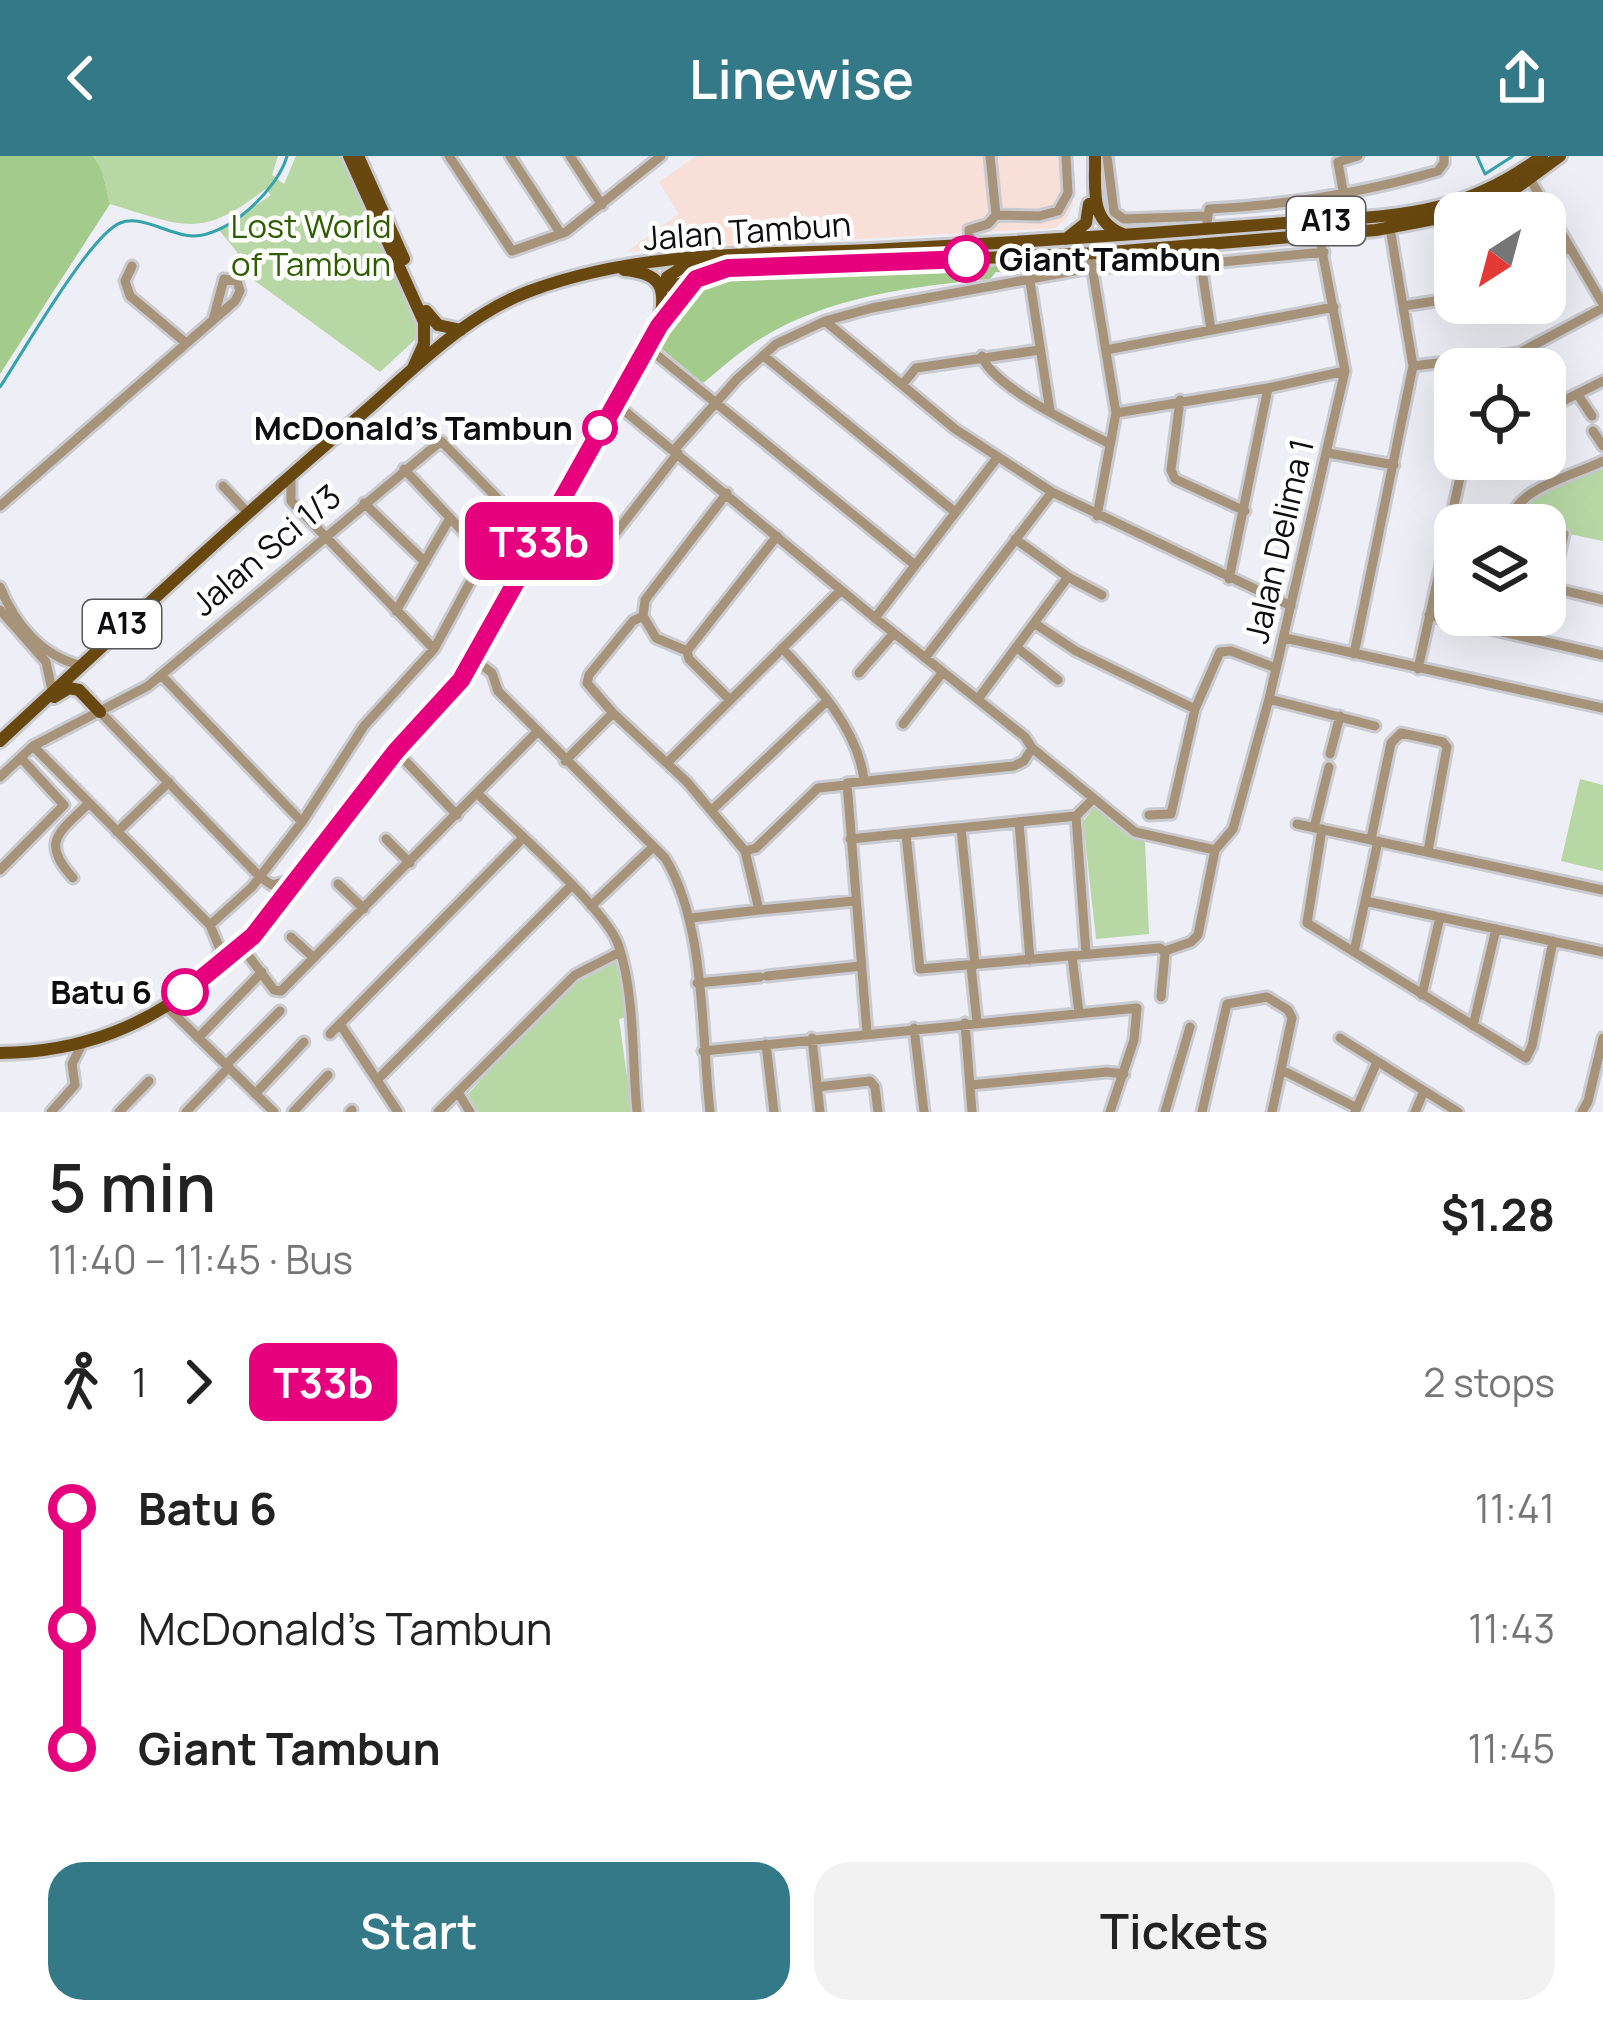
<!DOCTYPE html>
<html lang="en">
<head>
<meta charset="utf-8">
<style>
	body { margin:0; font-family:Manrope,sans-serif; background:#f2f2f2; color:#222; height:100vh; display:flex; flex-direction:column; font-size:45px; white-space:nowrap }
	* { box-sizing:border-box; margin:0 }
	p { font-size:39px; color:#767676 }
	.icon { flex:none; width:66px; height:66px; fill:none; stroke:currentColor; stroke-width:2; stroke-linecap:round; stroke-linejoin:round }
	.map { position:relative; height:956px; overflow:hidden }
	.panel { display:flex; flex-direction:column; background:#fff; flex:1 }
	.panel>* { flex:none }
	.badge { padding:0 24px; border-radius:18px; font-size:42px; line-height:78px }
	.needle { width:78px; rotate:216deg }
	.tools { position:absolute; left:1434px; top:36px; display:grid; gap:24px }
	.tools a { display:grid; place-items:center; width:132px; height:132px; border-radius:24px; background:#fff; box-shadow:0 12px 48px #0002; font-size:60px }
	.map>.badge { position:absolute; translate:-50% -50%; box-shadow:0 0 0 6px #fff }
	.legs { display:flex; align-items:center; gap:18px; height:132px; padding:0 48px; font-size:39px }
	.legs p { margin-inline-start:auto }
	.summary { display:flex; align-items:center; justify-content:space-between; height:204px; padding:0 48px }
	h1 { font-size:66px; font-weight:600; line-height:90px }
	.primary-button { display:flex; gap:24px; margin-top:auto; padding:24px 48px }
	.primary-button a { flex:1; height:138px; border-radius:36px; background:#347988; color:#fff; font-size:48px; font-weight:600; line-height:138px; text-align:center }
	.primary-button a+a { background:#f2f2f2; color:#222 }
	ul { padding:0 48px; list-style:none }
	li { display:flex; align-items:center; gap:42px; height:120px; font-size:45px }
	li i { display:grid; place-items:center; width:18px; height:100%; margin:0 15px; background:currentColor }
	li i::after { content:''; width:30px; height:30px; margin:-15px; border:9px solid; border-radius:50%; background:#fff }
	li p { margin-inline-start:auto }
	li:first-child i { background:linear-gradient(#0000 50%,currentColor 0) }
	li:last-child i { background:linear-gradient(currentColor 50%,#0000 0) }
	header { display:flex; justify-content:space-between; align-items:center; height:156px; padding:0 48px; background:#347988; color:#fff; font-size:54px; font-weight:600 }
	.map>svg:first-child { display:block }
	.commercial { fill:#f8dfd7 }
	.green { fill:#b7d8a5 }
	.forest { fill:#a3cc8c }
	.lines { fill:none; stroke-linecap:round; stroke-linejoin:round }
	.stream { stroke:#35a3ad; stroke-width:3 }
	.minor-casing { stroke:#cacad1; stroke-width:15 }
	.major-casing { stroke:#cacad1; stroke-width:18 }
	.minor { stroke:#a69379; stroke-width:9 }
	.major { stroke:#68480e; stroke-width:12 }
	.line-1-casing { stroke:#fff; stroke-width:27 }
	.line-1 { stroke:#e6007e; stroke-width:18 }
	.stop-1-dot { fill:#fff; stroke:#e6007e; stroke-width:6 }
	.labels { text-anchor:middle; stroke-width:9; stroke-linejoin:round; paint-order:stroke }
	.shield { fill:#fff; stroke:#565658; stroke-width:3 }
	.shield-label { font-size:30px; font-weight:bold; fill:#0e0e11 }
	.park-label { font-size:33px; fill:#2e5e00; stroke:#fff }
	.street-label { font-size:33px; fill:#0e0e11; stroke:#fff }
	.stop-label { font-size:33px; font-weight:bold; fill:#0e0e11; stroke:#fff; text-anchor:end }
</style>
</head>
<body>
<header><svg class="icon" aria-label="back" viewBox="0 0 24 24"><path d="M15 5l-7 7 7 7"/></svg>Linewise<svg class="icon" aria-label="share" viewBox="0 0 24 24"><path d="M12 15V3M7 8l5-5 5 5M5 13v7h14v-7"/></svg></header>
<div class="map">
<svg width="1603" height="956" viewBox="0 0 1603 956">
	<rect width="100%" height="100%" fill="#eeeef6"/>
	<path class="commercial" d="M696 0H1073V49L1067 62 1055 72 626 96 679 58 659 26Z"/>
	<path class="green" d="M93 0H278L272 19 284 28 296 0H340L419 169V180L380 216 244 117 237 96 219 74 271 39 265 33C201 84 183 70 110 48L102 14Z
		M1603 309V385L1545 373V369L1512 366 1529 337Z
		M1580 623 1603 629V715L1561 705Z
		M1096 650 1145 686 1149 778 1096 783 1083 665Z
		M616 801 627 861 619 863 632 956H478L468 938C513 889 555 831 616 801Z"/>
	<path class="forest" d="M0 0H93L102 14 110 48 0 218Z
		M1023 106 1021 117 996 116 990 123C908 131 825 141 755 186 737 198 720 213 703 227L658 190C674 162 685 138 717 125Z"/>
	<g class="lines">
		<path class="stream" d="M1477 0 1485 18 1513 0
			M0 231C22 198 89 80 120 67 142 58 170 80 193 80 229 80 278 33 287 0"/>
		<g class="minor-casing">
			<path id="minor" d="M449 0 512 95 566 76 661 0
				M510 0 561 78
				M570 0 602 49
				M990 0 996 59
				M1107 0 1114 56 1124 63 1206 60
				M1530 23 1603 148
				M1348 63 1338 6 1358 0
				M1206 74 1209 53C1288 49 1362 37 1438 15L1444 7V0
				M970 89 969 74 988 68 996 59 1039 60 1058 55 1068 37 1066 0
				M1090 98 1116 257 1097 360
				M1026 100 1050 255
				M1201 108 1211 174
				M1545 108 1569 91
				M132 110 125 125 130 140 186 187
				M1403 150 1455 142
				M825 165 955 273 1052 336 1291 450
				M647 191 915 409
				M1106 194 1334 151
				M764 200 955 356
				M982 200C992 231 1080 272 1110 288
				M1413 210 1519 197 1603 152
				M902 229 916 212 1039 194
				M1578 239 1592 260
				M1180 244 1171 314 1175 323 1245 355
				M615 247 875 462 1025 581 1032 592 1135 676 1215 694
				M1545 254 1603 225
				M1116 257 1268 232 1345 215
				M1593 275 1603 290
				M674 294 737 223 776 188 825 165 872 152 1090 112 1201 108 1324 96
				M1328 297 1394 309
				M404 313 485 399
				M291 320V345L434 493
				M223 330 248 357
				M727 337 645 444 643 460 633 465 589 519 587 527 613 557 687 626 745 695
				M364 347 425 406
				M0 350 235 145 240 135 237 125 224 123 213 164
				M1508 369C1516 331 1571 321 1603 305
				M1015 383 1068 421 1102 439
				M586 415 678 297
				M1229 423 1268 232
				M1545 430 1603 444
				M0 431C15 468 41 499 79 509
				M1552 432 1564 378
				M0 454 46 506 52 534
				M396 455 450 362
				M1429 459 1603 499
				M643 460 656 482 687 495
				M875 462 997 302
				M1034 467 1076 495 1195 553
				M1285 482 1603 552
				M1016 491 1058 524
				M782 492C816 528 858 573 864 624
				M1354 498 1413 210 1390 72
				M925 502 1052 336
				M475 504 492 517 498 535 665 702C706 769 701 878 710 956
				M1418 513 1464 303
				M859 517 894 477
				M161 519 302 666
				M978 543 1068 421
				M1269 543 1375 570
				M730 544 689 503 687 495 777 380
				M100 556 260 721 272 729 297 723
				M903 568 943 516
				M33 590 210 769 220 793 214 809
				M396 595 457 659
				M1330 598 1340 560
				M565 605 613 557
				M667 607 841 434
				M0 621 33 590 148 530 441 285 507 352V358L434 493 364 570 302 666 252 731 210 769
				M478 638C509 669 605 752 618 788 635 836 632 905 637 956
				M712 654 827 545
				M1149 659 1171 658 1195 553 1220 496 1231 495 1276 512
				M1076 660 1086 798
				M1019 666 1030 804
				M1297 668 1603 734
				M961 672 975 809
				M1314 672 1329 611
				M1322 673 1307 767 1526 902 1532 890 1553 785
				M117 676 169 626
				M906 678 920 813 1160 792 1165 797 1161 841
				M386 683 410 707
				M850 683 1076 660 1092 644
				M1371 683 1391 587 1401 577 1443 586 1447 591 1428 695
				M1215 694 1233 673 1269 543 1345 215 1319 79
				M745 695 759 754 855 745
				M745 695 756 692 818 632 846 629
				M0 714 64 649 21 602
				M73 722C40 685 59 677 89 647
				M338 728 364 753
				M1365 745 1603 796
				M591 750 653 691
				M691 762 759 754
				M291 781 314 802
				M242 791 274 834 281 835 537 576
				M1165 795 1191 786 1198 779 1215 694
				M1354 796 1378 685
				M1072 800 1079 857
				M971 810 977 866
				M767 820 861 810
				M697 827 760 821
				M1422 839 1440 761
				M165 849 274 956
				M965 867 972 956
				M340 868 398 956
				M1473 870 1496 773
				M914 872 924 956
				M867 877 847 627 1014 610 1024 605 1032 592
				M330 878 522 683
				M198 882 262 816
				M812 882 820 956
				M1340 882 1458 956
				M766 888 774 956
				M703 895 1137 852 1134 884 1110 956
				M226 909 280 855
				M1282 914 1357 952
				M377 924 571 730
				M970 929 1107 916 1124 918
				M817 931 870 925 875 931 878 956
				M255 938 304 886
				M459 938 470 956
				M51 956 75 929 72 908 82 888
				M119 956 149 925
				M186 956 228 912
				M293 956 328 919
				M350 956 352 954
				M438 956 575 819 620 796
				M1165 956 1190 871
				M1202 956 1227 848 1267 841 1288 854 1292 862 1272 956
				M1355 956 1377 906
				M1415 956 1424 935
				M1582 956 1588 945 1603 882"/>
		</g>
		<g class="major-casing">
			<path id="major" d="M349 0 424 166V188L413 212
				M358 0 404 103
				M1095 0C1096 31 1088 65 1123 78
				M1460 57 1519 30 1560 0
				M1066 83 1086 67 1089 48
				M624 114C659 117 667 129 660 163
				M695 124 670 130 667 121 683 111 708 106
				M426 155 438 169 461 174
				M54 541 69 532 79 534 100 556
				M0 585C118 476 234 367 356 263 409 218 464 159 530 135 640 94 755 99 870 94 1008 87 1147 78 1285 67 1387 59 1455 65 1542 0
				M0 897C185 895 269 762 369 630 402 587 445 550 474 504 502 460 524 412 548 367 580 307 614 249 647 191 666 159 687 117 728 113L1099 97 1376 74 1455 59"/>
		</g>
		<use href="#minor" class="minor"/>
		<use href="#major" class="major"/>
	</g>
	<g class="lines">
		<g class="line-1-casing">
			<path id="line-1" d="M185 836 253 780 396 595 461 524 659 170 696 123 728 112 966 103"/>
		</g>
		<use href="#line-1" class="line-1"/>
	</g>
	<g class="stop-1-dot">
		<circle cx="966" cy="103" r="21"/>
		<circle cx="600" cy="272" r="15"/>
		<circle cx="185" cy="836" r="21"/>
	</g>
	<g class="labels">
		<g class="shield">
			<rect x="1287" y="41" width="78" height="48" rx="9"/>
			<rect x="83" y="444" width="78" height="48" rx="9"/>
		</g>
		<g class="shield-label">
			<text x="1326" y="75">A13</text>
			<text x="122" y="478">A13</text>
		</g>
		<g class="park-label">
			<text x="311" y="82">Lost World<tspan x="311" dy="38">of Tambun</tspan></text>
		</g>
		<g class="street-label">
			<text transform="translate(747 75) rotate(-4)" y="12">Jalan Tambun</text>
			<text transform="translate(1279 385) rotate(-77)" y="12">Jalan Delima 1</text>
			<text transform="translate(266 394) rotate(-40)" y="12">Jalan Sci 1/3</text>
		</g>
		<g class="stop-label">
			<text x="999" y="115" text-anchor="start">Giant Tambun</text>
			<text x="573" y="284">McDonald's Tambun</text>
			<text x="152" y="848">Batu 6</text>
		</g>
	</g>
</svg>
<div class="tools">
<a><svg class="needle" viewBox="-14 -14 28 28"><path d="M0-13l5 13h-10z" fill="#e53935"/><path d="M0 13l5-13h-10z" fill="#767676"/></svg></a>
<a><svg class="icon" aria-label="locate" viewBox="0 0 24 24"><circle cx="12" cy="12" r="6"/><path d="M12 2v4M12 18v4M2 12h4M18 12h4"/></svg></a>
<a><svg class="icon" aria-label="layers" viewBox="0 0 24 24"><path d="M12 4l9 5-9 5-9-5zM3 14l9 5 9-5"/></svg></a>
</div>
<b class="badge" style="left:539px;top:385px;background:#e6007e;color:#fff">T33b</b>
</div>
<section class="panel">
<div class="summary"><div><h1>5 min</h1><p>11:40 – 11:45 · Bus</p></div><b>$1.28</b></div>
<div class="legs"><svg class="icon" aria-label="walk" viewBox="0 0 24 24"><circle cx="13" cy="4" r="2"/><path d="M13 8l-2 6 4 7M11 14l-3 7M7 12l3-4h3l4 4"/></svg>1<svg class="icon" aria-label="forward" viewBox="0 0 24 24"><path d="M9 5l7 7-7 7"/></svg><b class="badge" style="background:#e6007e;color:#fff">T33b</b><p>2 stops</p></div>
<ul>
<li><i style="color:#e6007e"></i><b>Batu 6</b><p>11:41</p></li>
<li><i style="color:#e6007e"></i><span>McDonald's Tambun</span><p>11:43</p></li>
<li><i style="color:#e6007e"></i><b>Giant Tambun</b><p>11:45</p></li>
</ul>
<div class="primary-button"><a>Start</a><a>Tickets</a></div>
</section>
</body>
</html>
